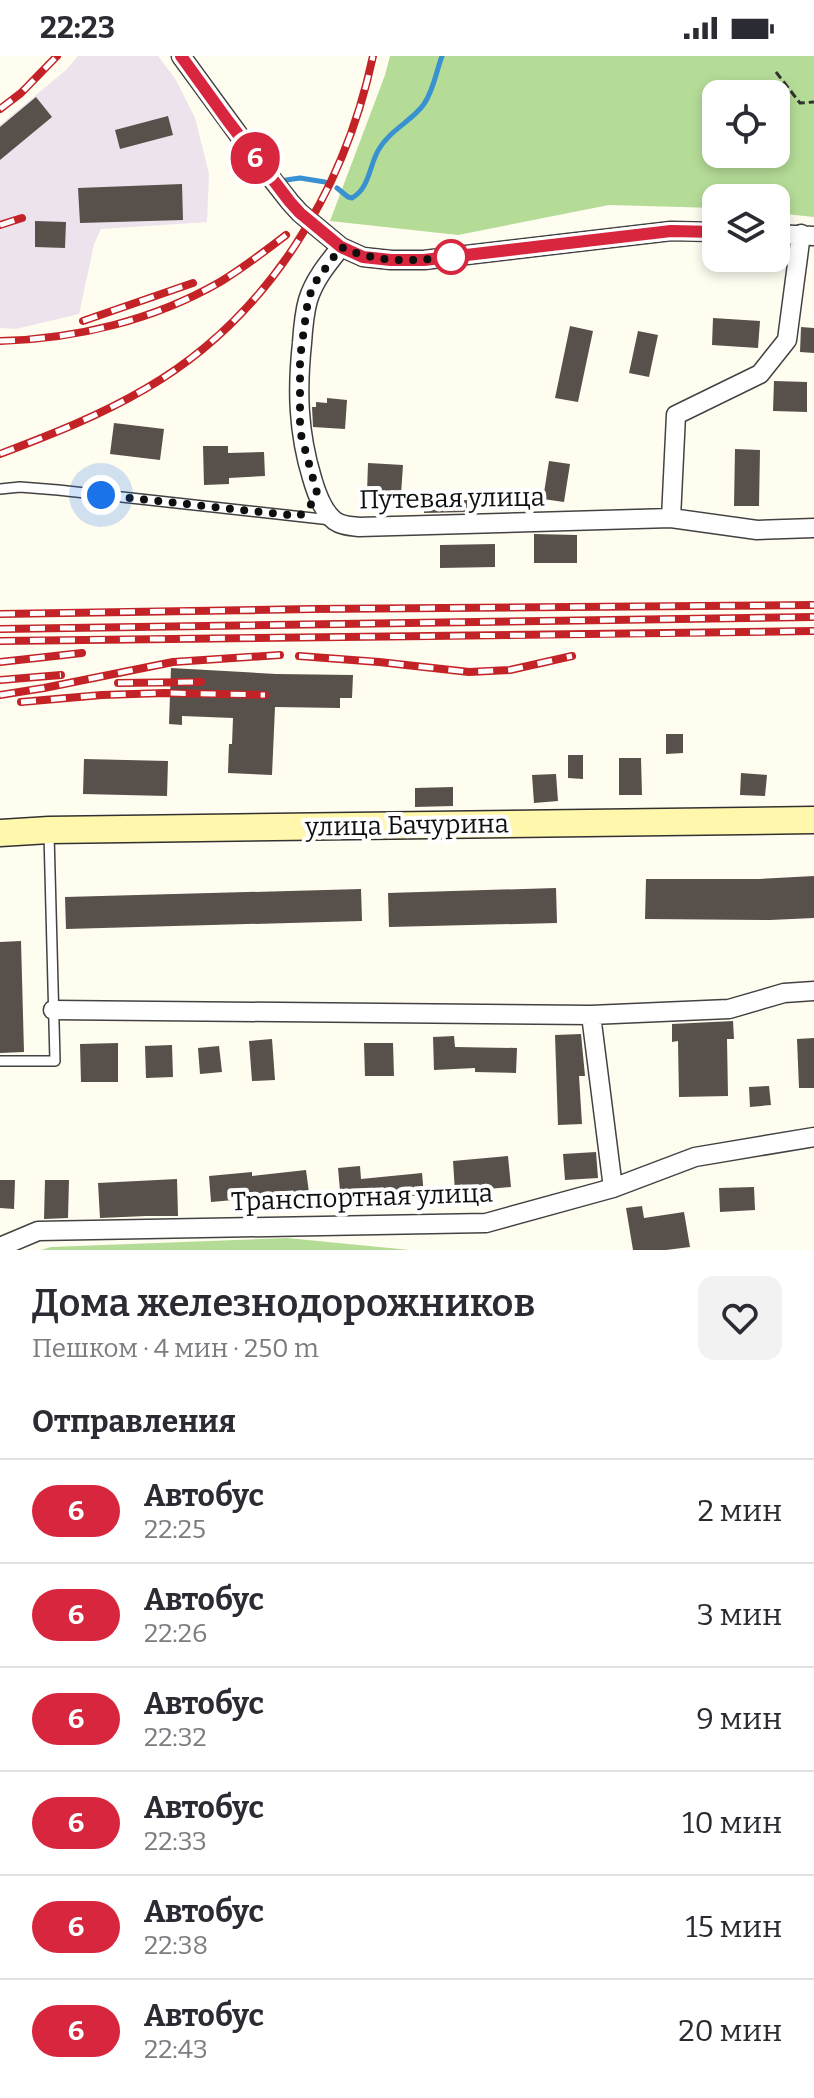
<!DOCTYPE html>
<html lang="ru">
<head>
<meta charset="utf-8">
<style>
	body { margin:0; font-family:Bitter,serif; background:#f2f2f3; color:#2b2b33; height:100vh; display:flex; flex-direction:column; font-size:30px; white-space:nowrap }
	* { box-sizing:border-box; margin:0 }
	p { font-size:26px; color:#7c7c81 }
	.icon { flex:none; width:44px; height:44px; fill:none; stroke:currentColor; stroke-width:2; stroke-linecap:round; stroke-linejoin:round }
	.map { position:relative; height:1194px; overflow:hidden }
	.panel { display:flex; flex-direction:column; background:#fff; flex:1 }
	.panel>* { flex:none }
	.badge { padding:0 16px; border-radius:26px; font-size:28px; line-height:52px }
	.controls { position:absolute; left:702px; top:24px; display:grid; gap:16px }
	.controls a { display:grid; place-items:center; width:88px; height:88px; border-radius:16px; background:#fff; box-shadow:0 4px 12px #0003; font-size:40px }
	.you { position:absolute; width:40px; height:40px; margin:-20px; border:6px solid #fff; border-radius:50%; background:#1a73e8; box-shadow:0 0 0 12px #1a73e833 }
	.map>.badge { position:absolute; translate:-50% -50%; box-shadow:0 0 0 4px #fff }
	h2 { padding:0 32px; font-size:30px; line-height:72px }
	.round { display:grid; place-items:center; flex:none; width:84px; height:84px; border-radius:16px; background:#f2f2f3 }
	.overview { display:flex; align-items:center; justify-content:space-between; height:136px; padding:0 32px }
	h1 { font-size:38px; font-weight:600; line-height:60px }
	ul { padding:0; list-style:none }
	li { display:flex; align-items:center; gap:24px; height:104px; padding:0 32px; border-top:2px solid #e1e1e2 }
	li div { flex:1 }
	li b { display:block; font-size:30px }
	li em { font-style:normal }
	li .badge { min-width:88px; font-weight:700; text-align:center }
	.status { display:flex; justify-content:space-between; align-items:center; height:56px; padding:0 40px; background:#fff; direction:ltr }
	.status svg { height:22px; fill:currentColor }
	.map>svg:first-child { display:block }
	.industrial { fill:#ece3ed }
	.forest { fill:#b5dc97; fill-rule:evenodd }
	.lines { fill:none; stroke-linecap:round; stroke-linejoin:round }
	.stream { stroke:#3991d1; stroke-width:5 }
	.building { fill:#58504b }
	.lane-casing { stroke:#424242; stroke-width:12 }
	.street-casing { stroke:#424242; stroke-width:21 }
	.secondary-casing { stroke:#313131; stroke-width:29 }
	.path { stroke:#313131; stroke-width:3; stroke-dasharray:8 4; stroke-linecap:butt }
	.lane { stroke:#fff; stroke-width:9 }
	.street { stroke:#fff; stroke-width:18 }
	.secondary { stroke:#fff7ab; stroke-width:26 }
	.rail-casing { stroke:#c32227; stroke-width:8 }
	.rail { stroke:#fff; stroke-width:5; stroke-dasharray:15; stroke-linecap:butt }
	.line-casing { stroke:#fff; stroke-width:18 }
	.line { stroke:#d7263d; stroke-width:12 }
	.walk { stroke:#0f0f0f; stroke-width:8; stroke-dasharray:0 14.4 }
	.stop-dot { fill:#fff; stroke:#d7263d; stroke-width:4 }
	.labels { text-anchor:middle; stroke-width:8; stroke-linejoin:round; paint-order:stroke }
	.street-label { font-size:26px; fill:#0f0f0f; stroke:#fff }
</style>
</head>
<body>
<div class="status"><b>22:23</b><svg viewBox="0 0 49 12"><path d="M0 12V9h3v3zM5 12V6h3v6zM10 12V3h3v9zM15 12V0h3v12zM26 1h20v11H26zM47 4h2v5h-2z"/></svg></div>
<div class="map">
<svg width="814" height="1194" viewBox="0 0 814 1194">
	<rect width="100%" height="100%" fill="#fffcf0"/>
	<path class="industrial" d="M78 0H158L176 24 195 62 209 118 207 166 101 173 94 188 79 258 16 273 0 272V69L66 14Z"/>
	<path class="forest" d="M390 0H814V161L776 157V142H716V152L609 149 458 179 330 165 385 19ZM776 38V98H716V38Z
		M287 1182 410 1194H41L51 1191Z"/>
	<g class="lines">
		<path class="stream" d="M286 124 300 122 325 126
			M337 132 348 141 352 142C370 132 369 109 379 93 390 74 412 65 424 48 434 33 436 16 442 0"/>
	</g>
	<path class="building" d="M36 41 52 61 0 104V71Z
		M168 60 173 79 120 93 115 74Z
		M182 128 183 164 80 167 78 132Z
		M35 165 66 166 65 192 35 191Z
		M713 262 760 265 758 292 712 289Z
		M570 270 593 275 578 346 555 342Z
		M801 271 814 272V297L800 296Z
		M638 275 658 279 649 321 629 317Z
		M774 325 807 326V356L773 355Z
		M327 342 347 344 345 373 313 371 312 351H316V346L327 347Z
		M114 367 164 373 160 404 110 398Z
		M203 390H228V397L264 396 265 420 229 422V428L204 429Z
		M735 393 760 394 759 450H734Z
		M549 405 570 408 564 446 543 443Z
		M368 407 403 409 401 438 367 437Z
		M467 444V456L424 457V446Z
		M534 478 577 479V507H534Z
		M495 488V511L440 512V489Z
		M171 612 276 618 353 619 352 642H340V652L275 651 272 719 228 717 229 688H232L233 662 182 660V669L169 668Z
		M666 678H683V697L666 698Z
		M568 699H583V723L568 722Z
		M619 702H641L642 739H619Z
		M84 703 168 705 167 740 83 738Z
		M741 717 767 719 765 740 740 739Z
		M556 718 558 745 534 747 532 719Z
		M453 731V750L415 751V732Z
		M814 820V862L770 864 645 863 646 823H759Z
		M556 832 557 867 389 871 388 837Z
		M361 833 362 865 66 873 65 841Z
		M21 885 24 996 0 997V886Z
		M733 965 734 983H727L728 1040 679 1041 678 985 672 986V968Z
		M581 978 585 1020H579L582 1068 558 1069 555 979Z
		M454 980 455 991 517 992 516 1017 475 1016V1012L434 1014 433 981Z
		M814 982V1032H799L797 983Z
		M272 983 275 1024 252 1025 249 985Z
		M118 987V1026H81L80 988Z
		M364 987H393L394 1020H365Z
		M172 989 173 1021 146 1022 145 990Z
		M219 990 222 1016 200 1018 198 992Z
		M769 1030 771 1049 750 1051 749 1031Z
		M596 1096 598 1122 565 1124 563 1098Z
		M508 1100 511 1131 455 1136 453 1105Z
		M360 1110 361 1123 422 1117 424 1139 341 1146 338 1112Z
		M306 1114 310 1144 270 1149 269 1141 211 1146 209 1120 252 1116V1120Z
		M177 1123 178 1160H146L100 1162 98 1127Z
		M0 1124H15L14 1153 0 1152Z
		M45 1124H69L68 1162 44 1163Z
		M754 1131 755 1154 720 1156 719 1132Z
		M642 1150 644 1162 684 1156 690 1191 666 1194H633L626 1152Z"/>
	<g class="lines">
		<g class="lane-casing">
			<path id="lane" d="M0 433 20 431 58 434 331 464
				M0 1005H55L49 778"/>
		</g>
		<g class="street-casing">
			<path id="street" d="M181 0 260 108 290 146 300 157 341 191 363 201 391 204H424L671 175 716 176
				M776 178 814 180
				M341 191C328 207 314 224 308 244 304 258 303 272 302 287 297 334 298 376 312 422 316 436 323 456 335 465 342 470 351 470 359 471L671 462 757 474 814 472
				M671 462 676 359 760 318 787 284 801 178
				M53 954 591 959 729 953 784 937 814 935
				M591 959 613 1132
				M0 1191 38 1175 486 1167 613 1132 695 1101 814 1081"/>
		</g>
		<g class="secondary-casing">
			<path id="secondary" d="M0 777 49 774 814 764"/>
		</g>
		<path class="path" d="M776 16 800 47 814 46"/>
		<use href="#lane" class="lane"/>
		<use href="#street" class="street"/>
		<use href="#secondary" class="secondary"/>
		<g class="rail-casing">
			<path id="rail" d="M0 53 21 37 57 0
				M0 169 22 162
				M83 265 193 227
				M0 285C76 283 154 264 220 226 243 212 264 196 286 179
				M0 398C50 379 99 360 145 333 267 263 344 136 373 0
				M0 558 312 553 814 549
				M0 573 814 561
				M0 585C271 581 543 580 814 575
				M299 600 379 606 469 616 510 614 572 600
				M0 606 82 597
				M0 624 61 619
				M118 627 201 626
				M0 639 44 632 173 606 280 599
				M21 646 102 639 165 637 265 639"/>
		</g>
		<use href="#rail" class="rail"/>
	</g>
	<g class="lines">
		<g class="line-casing">
			<path id="line" d="M181 0 228 65 290 146 300 157 341 191 363 201 391 204H424L671 175 716 176"/>
		</g>
		<use href="#line" class="line"/>
		<path class="walk" d="M101 439 299 460 309 452 317 437 300 375V302L308 244 314 228 341 191C379 208 412 205 453 201H451"/>
	</g>
	<circle class="stop-dot" cx="451" cy="201" r="16"/>
	<g class="labels">
		<g class="street-label">
			<text transform="translate(452 442) rotate(-1)" y="9">Путевая улица</text>
			<text transform="translate(407 769) rotate(-1)" y="9">улица Бачурина</text>
			<text transform="translate(362 1141) rotate(-2)" y="9">Транспортная улица</text>
		</g>
	</g>
</svg>
<div class="controls">
<a><svg class="icon" aria-label="locate" viewBox="0 0 24 24"><circle cx="12" cy="12" r="6"/><path d="M12 2v4M12 18v4M2 12h4M18 12h4"/></svg></a>
<a><svg class="icon" aria-label="layers" viewBox="0 0 24 24"><path d="M12 4l9 5-9 5-9-5zM3 14l9 5 9-5"/></svg></a>
</div>
<div class="you" style="left:101px;top:439px"></div>
<b class="badge" style="left:255px;top:102px;background:#d7263d;color:#fff">6</b>
</div>
<section class="panel">
<div class="overview"><div><h1>Дома железнодорожников</h1><p>Пешком · 4 мин · 250 m</p></div><a class="round"><svg class="icon" aria-label="heart" viewBox="0 0 24 24"><path d="M12 20l-8-8c-3-5 5-10 8-4 3-6 11-1 8 4z"/></svg></a></div>
<h2>Отправления</h2>
<ul>
<li><span class="badge" style="background:#d7263d;color:#fff">6</span><div><b>Автобус</b><p>22:25</p></div><em>2 мин</em></li>
<li><span class="badge" style="background:#d7263d;color:#fff">6</span><div><b>Автобус</b><p>22:26</p></div><em>3 мин</em></li>
<li><span class="badge" style="background:#d7263d;color:#fff">6</span><div><b>Автобус</b><p>22:32</p></div><em>9 мин</em></li>
<li><span class="badge" style="background:#d7263d;color:#fff">6</span><div><b>Автобус</b><p>22:33</p></div><em>10 мин</em></li>
<li><span class="badge" style="background:#d7263d;color:#fff">6</span><div><b>Автобус</b><p>22:38</p></div><em>15 мин</em></li>
<li><span class="badge" style="background:#d7263d;color:#fff">6</span><div><b>Автобус</b><p>22:43</p></div><em>20 мин</em></li>
</ul>
</section>
</body>
</html>
